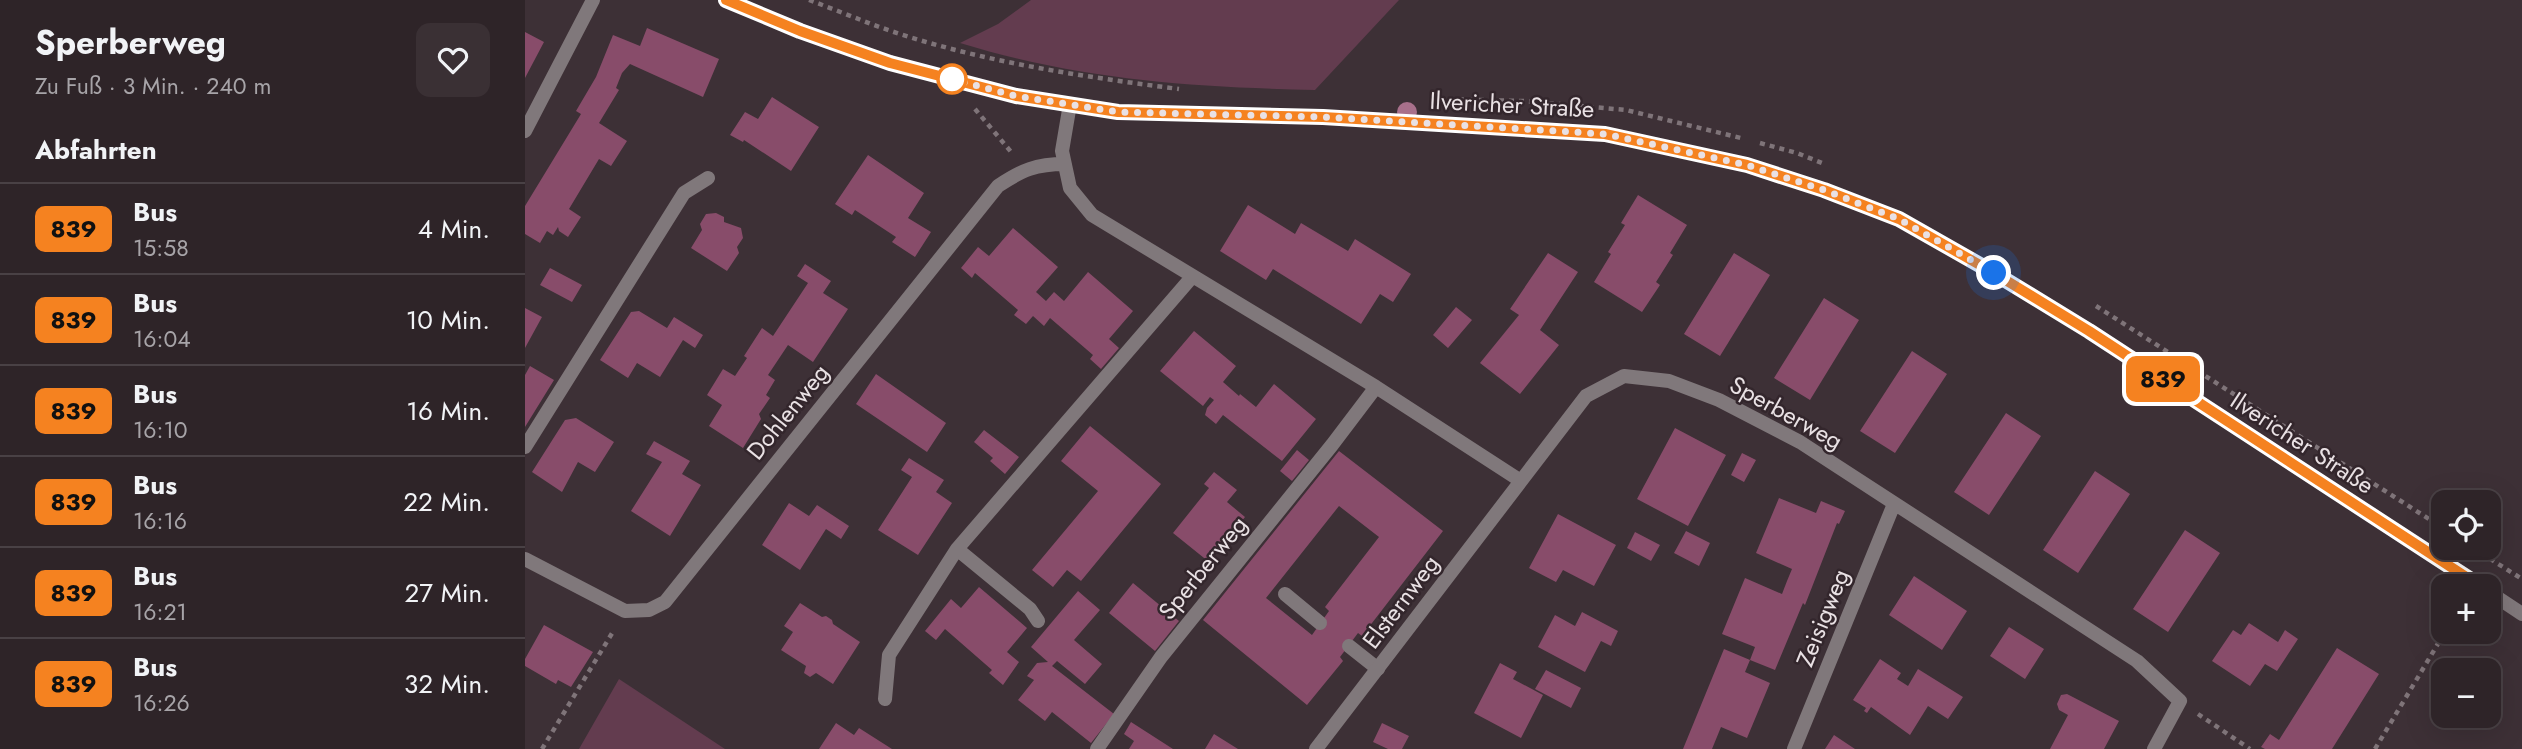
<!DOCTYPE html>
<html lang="de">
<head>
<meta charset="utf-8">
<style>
	body { margin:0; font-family:Jost,sans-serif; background:#3a3034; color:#f1f3f6; height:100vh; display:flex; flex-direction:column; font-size:26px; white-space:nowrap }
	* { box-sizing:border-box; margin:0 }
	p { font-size:23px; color:#a7a4a8 }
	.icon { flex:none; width:38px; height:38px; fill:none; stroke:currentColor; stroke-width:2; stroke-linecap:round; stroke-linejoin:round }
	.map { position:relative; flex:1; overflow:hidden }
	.drawer { display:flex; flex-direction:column; background:#2e2428; width:525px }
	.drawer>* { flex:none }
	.badge { padding:0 14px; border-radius:10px; font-size:24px; line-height:46px }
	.controls { position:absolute; left:1906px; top:490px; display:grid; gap:14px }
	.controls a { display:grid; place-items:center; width:70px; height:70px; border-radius:14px; background:#2e2428; box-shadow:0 7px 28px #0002,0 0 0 2px #494145; font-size:35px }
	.you { position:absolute; width:35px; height:35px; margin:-18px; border:5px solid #fff; border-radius:50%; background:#1a73e8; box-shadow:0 0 0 10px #1a73e833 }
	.map>.badge { position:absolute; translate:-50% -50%; box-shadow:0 0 0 4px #fff }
	h2 { padding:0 35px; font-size:26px; line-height:63px }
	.round { display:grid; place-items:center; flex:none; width:74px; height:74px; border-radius:14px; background:#3a3034 }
	.head { display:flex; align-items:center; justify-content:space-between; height:119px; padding:0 35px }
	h1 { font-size:33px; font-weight:700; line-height:52px }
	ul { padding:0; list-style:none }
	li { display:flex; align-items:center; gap:21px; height:91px; padding:0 35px; border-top:2px solid #494145 }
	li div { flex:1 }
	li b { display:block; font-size:26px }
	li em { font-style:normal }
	li .badge { min-width:77px; font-weight:700; text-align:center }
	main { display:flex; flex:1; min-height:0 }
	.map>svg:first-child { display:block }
	.green { fill:#633c4f }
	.building { fill:#884c6a; fill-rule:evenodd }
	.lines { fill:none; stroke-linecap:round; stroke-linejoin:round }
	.path { stroke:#7f7479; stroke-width:4.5; stroke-dasharray:5 5; stroke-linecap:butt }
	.service { stroke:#80787b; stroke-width:14 }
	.minor { stroke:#80787b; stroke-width:14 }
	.tertiary { stroke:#80787b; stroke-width:14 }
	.tree { fill:#a8708b }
	.line-casing { stroke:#fff; stroke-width:16 }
	.line { stroke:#f58220; stroke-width:10 }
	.walk { stroke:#e9e1e4; stroke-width:7; stroke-dasharray:0 12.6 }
	.stop-dot { fill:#fff; stroke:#f58220; stroke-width:3.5 }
	.labels { text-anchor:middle; stroke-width:5; stroke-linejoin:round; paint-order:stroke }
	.street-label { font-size:24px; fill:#e9e1e4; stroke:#33262c }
</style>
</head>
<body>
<main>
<section class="drawer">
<div class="head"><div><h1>Sperberweg</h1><p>Zu Fuß · 3 Min. · 240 m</p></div><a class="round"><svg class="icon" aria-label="heart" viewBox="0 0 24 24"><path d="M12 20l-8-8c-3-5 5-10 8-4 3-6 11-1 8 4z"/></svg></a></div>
<h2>Abfahrten</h2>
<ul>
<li><span class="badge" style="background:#f58220;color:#111">839</span><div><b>Bus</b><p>15:58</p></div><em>4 Min.</em></li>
<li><span class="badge" style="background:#f58220;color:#111">839</span><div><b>Bus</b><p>16:04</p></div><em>10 Min.</em></li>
<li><span class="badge" style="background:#f58220;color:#111">839</span><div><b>Bus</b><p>16:10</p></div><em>16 Min.</em></li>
<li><span class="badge" style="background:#f58220;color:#111">839</span><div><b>Bus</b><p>16:16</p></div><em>22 Min.</em></li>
<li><span class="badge" style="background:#f58220;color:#111">839</span><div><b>Bus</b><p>16:21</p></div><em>27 Min.</em></li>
<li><span class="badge" style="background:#f58220;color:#111">839</span><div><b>Bus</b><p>16:26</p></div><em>32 Min.</em></li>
</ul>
</section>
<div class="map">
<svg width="1997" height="749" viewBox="0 0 1997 749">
	<rect width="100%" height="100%" fill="#3d3036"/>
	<path class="green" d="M506 0H874L790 90C665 87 556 80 435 43L473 24Z
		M94 679 200 749H54Z"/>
	<path class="building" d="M122 28 194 59 178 97 105 64 97 73 91 88 94 90 74 123 102 141 86 166 74 159 44 209 56 217 43 237 34 231 33 227 28 235 22 231 15 243 0 234V206L56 114 51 111 71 77 88 35 115 46Z
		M0 32 19 42 0 78Z
		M247 97 294 127 266 171 219 140 218 142 205 135 220 112 233 119Z
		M343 155 399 193 383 218 406 232 390 257 367 242 371 237 330 210 327 215 310 204Z
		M1113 195 1162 225 1145 253 1148 255 1131 282 1135 285 1117 312 1069 282 1086 254 1083 252 1100 225 1096 223Z
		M723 205 770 234 776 223 823 251 830 239 886 274 868 302 855 294 836 324 748 269 741 280 695 251Z
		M191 213 199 217V222L216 228 218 238 212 247 214 253 202 271 166 248 177 230 175 224 181 214Z
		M488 228 533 267 511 292 521 301 529 292 539 301 563 272 608 311 584 339 594 348 576 369 565 359 568 355 525 318 519 326 508 316 501 324 489 315 493 310 450 273 447 278 436 268 453 247 464 256Z
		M1023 253 1053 272 1015 330 1034 345 995 394 955 363 994 315 985 309Z
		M1209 253 1245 275 1195 356 1159 334Z
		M280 264 306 281 298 293 323 309 288 362 263 345 243 375 250 380 241 395 245 398 234 414 236 419 218 448 184 426 197 405 182 395 198 369 210 376 222 358 219 356 237 328 248 336 283 283 272 276Z
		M25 268 57 285 47 302 15 285Z
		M1299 298 1334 320 1285 400 1249 378Z
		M931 307 947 320 923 348 908 335Z
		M0 308 17 317 0 348Z
		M114 311 142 328 149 317 178 335 170 348 158 340 135 377 112 363 103 378 75 360 106 312Z
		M669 331 711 366 698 382 714 396 715 394 731 407 749 384 791 419 757 461 698 415 691 424 680 415 682 408 689 400 685 397 678 406 635 371Z
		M1387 351 1422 374 1370 453 1335 431Z
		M5 366 29 380 0 427V375Z
		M351 374 421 423 402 452 331 404Z
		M1481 413 1516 436 1464 515 1429 492Z
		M51 418 89 442 70 472 53 462 37 492 7 472 40 420Z
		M565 426 636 484 556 581 542 570 528 587 507 570 573 491 536 461Z
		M1150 428 1201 455 1163 526 1112 499Z
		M459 430 494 457 480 474 465 461 468 458 449 442Z
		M129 441 165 461 157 474 176 485 145 536 106 511 137 462 121 454Z
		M772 450 784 460 767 481 755 471Z
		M814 451 918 531 837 636 833 633 815 657 818 661 782 705 678 620ZM814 506 854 537 800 607 804 611 787 635 741 598Z
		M1217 453 1231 460 1219 482 1206 475Z
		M384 458 419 480 411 492 427 503 393 555 353 530 387 477 376 470Z
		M1570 471 1605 494 1553 573 1518 550Z
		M689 472 712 490 702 502 720 517 684 562 648 533 684 488 679 484Z
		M1254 498 1291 513 1296 501 1320 511 1314 524 1312 523 1280 605 1278 603 1250 670 1225 660 1230 647 1197 634 1220 578 1257 594 1262 581 1267 569 1231 553Z
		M264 503 284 516 292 505 324 526 316 539 301 529 275 570 237 545Z
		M1033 514 1091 545 1069 586 1038 570 1031 582 1004 568Z
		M1660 530 1695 553 1643 632 1608 609Z
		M1161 531 1185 543 1174 566 1149 553Z
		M1110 532 1135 545 1126 561 1102 548Z
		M1389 576 1442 611 1417 650 1364 615Z
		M608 583 654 621 630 651 584 613Z
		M454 587 502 628 482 652 494 662 478 685 464 673 467 670 420 629 411 640 400 631 426 599 436 608Z
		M553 591 575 610 549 640 577 664 560 684 532 661 527 666 589 714 566 743 527 712 520 721 493 700 509 680 502 676 512 663 523 662 506 647Z
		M275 603 297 617 301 616 307 620 308 624 335 642 308 684 291 673 285 677 279 673 281 666 256 650 268 632 259 626Z
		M1057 612 1093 631 1086 646 1076 641 1060 672 1013 647 1030 615 1050 626Z
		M1724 623 1753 642 1760 630 1773 639 1752 671 1740 664 1725 686 1687 661 1708 630 1716 635Z
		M19 625 68 652 46 687 33 680 31 684 0 666V659Z
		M1484 627 1519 649 1500 679 1465 656Z
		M1812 648 1854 674 1807 749H1740L1736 747 1745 734 1754 740Z
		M1199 649 1225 660 1220 672 1245 683 1222 738 1196 727 1187 749H1158Z
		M1355 659 1376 673 1372 679 1383 686 1393 669 1438 697 1423 719 1403 706 1385 735 1346 707 1342 713 1339 711 1341 708 1328 700Z
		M975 663 992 672 988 679 1018 695 996 738 949 713Z
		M1021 670 1056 688 1046 708 1010 689Z
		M1542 694 1594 721 1579 749H1525L1543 715 1534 710 1532 704 1536 695Z
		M606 722 648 749H604L609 741 599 734Z
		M311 723 329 735 334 728 367 749H294Z
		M857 723 884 736 877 749H863L848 742Z
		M689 734 713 749H680Z
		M1309 735 1330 749H1300Z"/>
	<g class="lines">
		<path class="path" d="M284 0C314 11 344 24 375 34 465 63 560 77 654 89
			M914 99 999 101 1101 110 1220 139
			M450 109 487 153
			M1235 143 1272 153 1297 163
			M1571 306 1918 528
			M1948 548 1997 579
			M1673 714 1725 749
			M17 749 89 630
			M1850 749 1920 632"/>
		<path class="service" d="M760 594 795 623
			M824 646 853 669"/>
		<path class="minor" d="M545 104 537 151 545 188 567 215 851 387 996 481
			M0 131 68 0
			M0 447 159 193 183 178
			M0 559 100 611 124 610 140 602 473 186C497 170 511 164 540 164
			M513 621 505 609 432 549 667 277
			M360 699 364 655 432 549
			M572 749 636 657 807 445 851 387
			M791 749 1061 396 1099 376 1144 381 1194 400 1275 442 1612 661 1655 701 1629 749
			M1269 749 1369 504"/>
		<path class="tertiary" d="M202 0 275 31 365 63 491 96 593 112 798 117 1080 134 1222 165 1299 190 1374 219 1469 273 1564 331 1955 586
			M1964 592 1997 614"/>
	</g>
	<circle class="tree" cx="882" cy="112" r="10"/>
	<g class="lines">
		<g class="line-casing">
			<path id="line" d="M201 0 275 31 365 63 491 96 593 112 798 117 1080 134 1222 165 1299 190 1374 219 1469 273 1564 331 1955 586"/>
		</g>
		<use href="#line" class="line"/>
		<path class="walk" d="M427 79 491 96 593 112 798 117 1080 134 1222 165 1299 190 1374 219 1469 273"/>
	</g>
	<circle class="stop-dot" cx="427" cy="79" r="14"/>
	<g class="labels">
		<g class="street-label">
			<text transform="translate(987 105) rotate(3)" y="8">Ilvericher Straße</text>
			<text transform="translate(263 412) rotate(-51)" y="8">Dohlenweg</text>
			<text transform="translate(1261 413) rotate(29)" y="8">Sperberweg</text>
			<text transform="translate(1777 443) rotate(33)" y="8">Ilvericher Straße</text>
			<text transform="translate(678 568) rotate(-51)" y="8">Sperberweg</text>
			<text transform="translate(876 602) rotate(-53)" y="8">Elsternweg</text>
			<text transform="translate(1298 618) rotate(-68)" y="8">Zeisigweg</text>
		</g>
	</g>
</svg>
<div class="controls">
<a><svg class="icon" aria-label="locate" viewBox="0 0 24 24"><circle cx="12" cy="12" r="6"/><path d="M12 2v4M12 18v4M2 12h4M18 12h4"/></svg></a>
<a>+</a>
<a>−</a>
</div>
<div class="you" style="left:1469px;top:273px"></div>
<b class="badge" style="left:1638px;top:379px;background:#f58220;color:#111">839</b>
</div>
</main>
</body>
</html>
